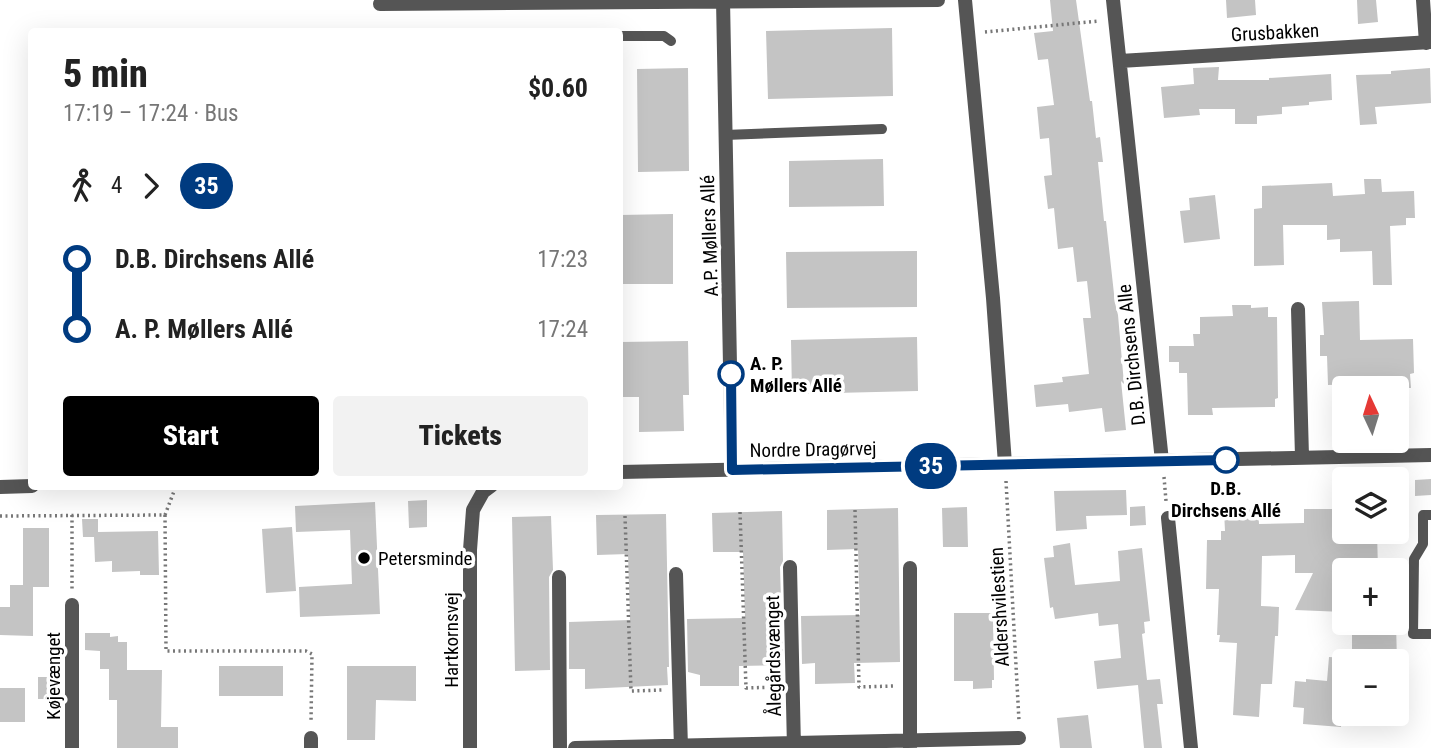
<!DOCTYPE html>
<html lang="en">
<head>
<meta charset="utf-8">
<style>
	body { margin:0; font-family:"Roboto Condensed",sans-serif; background:#f2f2f2; color:#222; height:100vh; display:flex; flex-direction:column; font-size:26px; white-space:nowrap }
	* { box-sizing:border-box; margin:0 }
	p { font-size:23px; color:#767676 }
	.icon { flex:none; width:38px; height:38px; fill:none; stroke:currentColor; stroke-width:2; stroke-linecap:round; stroke-linejoin:round }
	.map { position:relative; flex:1; overflow:hidden }
	.sheet { position:absolute; left:28px; top:28px; width:595px; height:462px; display:flex; flex-direction:column; background:#fff; border-radius:7px; box-shadow:0 7px 28px #0002 }
	.sheet>* { flex:none }
	.badge { padding:0 14px; border-radius:23px; font-size:24px; line-height:46px }
	.needle { width:46px; rotate:356deg }
	.buttons { position:absolute; left:1332px; top:376px; display:grid; gap:14px }
	.buttons a { display:grid; place-items:center; width:77px; height:77px; border-radius:7px; background:#fff; box-shadow:0 7px 28px #0002; font-size:35px }
	.map>.badge { position:absolute; translate:-50% -50%; box-shadow:0 0 0 4px #fff }
	.legs { display:flex; align-items:center; gap:10px; height:77px; padding:0 35px; font-size:23px }
	.legs p { margin-inline-start:auto }
	.headline { display:flex; align-items:center; justify-content:space-between; height:119px; padding:0 35px }
	h1 { font-size:38px; font-weight:800; line-height:52px }
	.button { display:flex; gap:14px; margin-top:auto; padding:14px 35px }
	.button a { flex:1; height:80px; border-radius:7px; background:#000; color:#fff; font-size:28px; font-weight:800; line-height:80px; text-align:center }
	.button a+a { background:#f2f2f2; color:#222 }
	ul { padding:0 35px; list-style:none }
	li { display:flex; align-items:center; gap:24px; height:70px; font-size:26px }
	li i { display:grid; place-items:center; width:10px; height:100%; margin:0 9px; background:currentColor }
	li i::after { content:''; width:18px; height:18px; margin:-9px; border:5px solid; border-radius:50%; background:#fff }
	li p { margin-inline-start:auto }
	li:first-child i { background:linear-gradient(#0000 50%,currentColor 0) }
	li:last-child i { background:linear-gradient(currentColor 50%,#0000 0) }
	.map>svg:first-child { display:block }
	.building { fill:#c4c4c4 }
	.lines { fill:none; stroke-linecap:round; stroke-linejoin:round }
	.path { stroke:#777; stroke-width:3.5; stroke-dasharray:2 3.5; stroke-linecap:butt }
	.service { stroke:#555; stroke-width:10 }
	.minor { stroke:#555; stroke-width:14 }
	.tertiary { stroke:#555; stroke-width:14 }
	.line-1-casing { stroke:#fff; stroke-width:16 }
	.line-1 { stroke:#003b80; stroke-width:10 }
	.stop-1-dot { fill:#fff; stroke:#003b80; stroke-width:3.5 }
	.poi-dot { fill:#000; stroke:#fff; stroke-width:2.5 }
	.labels { text-anchor:middle; stroke-width:7; stroke-linejoin:round; paint-order:stroke }
	.street-label { font-size:19px; fill:#000; stroke:#fff }
	.stop-label { font-size:19px; font-weight:bold; fill:#000; stroke:#fff; text-anchor:start }
	.poi-label { font-size:19px; fill:#000; stroke:#fff; text-anchor:start }
</style>
</head>
<body>
<div class="map">
<svg width="1431" height="748" viewBox="0 0 1431 748">
	<rect width="100%" height="100%" fill="#fff"/>
	<path class="building" d="M1050 0H1076L1090 101H1092L1096 138 1100 137 1103 162H1098L1104 221H1106L1115 303 1118 315 1124 384 1121 381 1126 430 1105 432 1102 408 1069 412 1068 404 1036 407 1034 385 1063 382 1062 377 1089 374 1083 318H1091L1087 281 1077 282 1073 247 1058 249 1054 208 1048 209 1044 176 1052 175 1049 138 1040 139 1037 107 1054 105 1048 59 1038 60 1034 33 1053 31Z
		M1226 0H1255L1256 15 1227 18Z
		M1357 0H1376L1378 22 1358 24Z
		M892 28 893 96 768 99 766 31Z
		M1219 67 1218 80H1269V78L1331 74 1332 100 1309 102V105L1282 107V114L1257 116V124H1235V109H1199L1200 115 1164 118 1161 87 1194 84 1193 68Z
		M688 68 689 171 638 172 637 69Z
		M1430 68 1431 103 1375 107 1377 124 1360 125 1356 75 1391 74V71Z
		M883 159 884 206 789 207V161Z
		M1364 179H1381L1382 192 1414 191 1415 218H1406V225L1390 226 1392 285H1373L1372 251 1340 252V239L1327 240V225H1283L1284 265 1254 266V209L1262 208V186L1332 183 1333 196 1365 194Z
		M1215 195 1220 239 1184 243 1180 211 1190 210 1189 198Z
		M673 214V284H620V215Z
		M917 251V307L787 308 786 252Z
		M1359 301 1360 340 1413 339 1414 373 1410 374 1411 388H1384V383L1328 385 1327 356H1320V335H1324L1322 302Z
		M1232 305H1251V308L1268 307V317H1277L1278 398 1275 399V407L1212 408 1213 415H1188L1187 373H1179V362H1169V346H1194L1193 334H1200V317L1233 316Z
		M917 337 918 391 792 394 791 340Z
		M688 341 689 395H683L684 431 639 432V397H620V342Z
		M1431 479V495L1415 496V480Z
		M1126 490 1127 515 1086 516 1087 529 1056 531 1054 491Z
		M427 500V527L409 528 408 501Z
		M375 502 380 614 300 617 299 587 352 584 350 530 296 532 295 506Z
		M1145 506 1146 525 1130 526V507Z
		M967 507 968 547H943L942 508Z
		M898 508 900 662 854 663 855 683 815 684V663L802 664 801 616 860 615 858 549 827 550V510Z
		M1258 509 1259 524 1304 523V509H1344V532H1377L1378 570H1344V612L1295 610 1313 573H1295V555L1262 556 1261 606 1279 607 1278 636H1275L1272 684H1261L1259 717 1233 715 1237 643 1219 642 1220 635H1217L1219 589H1206L1207 540H1221V531H1225L1224 511Z
		M782 511 783 561 780 567 783 665 739 666V686H700V675L688 672 687 619 745 618 743 552H713L712 513Z
		M666 514 669 667H667L668 685 585 689V669H569V622L630 620 628 554 597 555 596 515Z
		M551 516 553 570 549 577 550 670 515 671 512 517Z
		M82 519H98V532L158 531 159 575H140V571L112 572V561L95 562 94 537H83Z
		M292 527 296 591 266 593 262 529Z
		M23 528H49V587H33V636L0 635V607H10V585H23Z
		M1070 543 1075 585 1120 581 1118 551 1142 548 1150 621 1144 622 1145 633 1142 634 1147 680 1160 679 1163 704H1157L1162 748H1144L1138 685 1097 689 1094 661 1121 658 1118 624 1099 626 1098 613 1055 619 1053 607 1050 608 1044 558 1054 557 1053 546Z
		M954 613H993L994 680H992V688L973 689V681H954Z
		M1352 623H1396L1397 662H1352Z
		M85 633H110V637L118 636V642H127V670H162L161 727H178V748H117V700H109V669H100V651L85 650Z
		M1329 657 1344 658 1341 727 1303 724 1304 708 1293 707 1295 681 1306 682V679L1327 681Z
		M219 666H283V696H219Z
		M347 666H416V701L376 700 375 740H347Z
		M38 677H57V699H38Z
		M0 688H25V722H0Z
		M1088 715 1092 748H1060L1057 718Z"/>
	<g class="lines">
		<path class="path" d="M985 32 1099 21
			M1164 477 1166 501
			M1006 481 1019 721
			M855 510 859 687 894 686
			M740 512 746 688 777 687
			M72 515V590
			M165 515 176 486
			M0 516 165 515 166 651H306L312 654 311 722
			M625 516 631 691 663 690"/>
		<path class="service" d="M620 36H664L671 41
			M725 135 882 129
			M1431 515H1423V544L1414 559 1413 634H1431"/>
		<path class="minor" d="M723 0 732 470
			M1113 0 1162 461
			M1423 0 1426 43
			M380 4 938 0
			M1120 61 1431 42
			M1298 309 1302 457
			M1005 464 1431 455
			M0 487 32 486
			M1168 518 1191 748
			M790 567 794 748
			M676 574 681 748
			M559 577 560 748
			M311 738V748
			M72 748V605
			M575 748 1019 738
			M910 748V568"/>
		<path class="tertiary" d="M620 472 1005 464 993 298 965 0
			M470 748V550L473 510 483 492 491 486"/>
	</g>
	<g class="lines">
		<g class="line-1-casing">
			<path id="line-1" d="M731 374 732 470 1226 460"/>
		</g>
		<use href="#line-1" class="line-1"/>
	</g>
	<g class="stop-1-dot">
		<circle cx="731" cy="374" r="12"/>
		<circle cx="1226" cy="460" r="12"/>
	</g>
	<circle class="poi-dot" cx="364" cy="558" r="7"/>
	<g class="labels">
		<g class="street-label">
			<text transform="translate(1275 32) rotate(-3)" y="7">Grusbakken</text>
			<text transform="translate(709 236) rotate(-92)" y="7">A.P. Møllers Allé</text>
			<text transform="translate(1131 355) rotate(-96)" y="7">D.B. Dirchsens Alle</text>
			<text transform="translate(813 449) rotate(-1)" y="7">Nordre Dragørvej</text>
			<text transform="translate(999 607) rotate(-93)" y="7">Aldershvilestien</text>
			<text transform="translate(451 640) rotate(-90)" y="7">Hartkornsvej</text>
			<text transform="translate(773 656) rotate(-91)" y="7">Ålegårdsvænget</text>
			<text transform="translate(53 676) rotate(-90)" y="7">Køjevænget</text>
		</g>
		<g class="stop-label">
			<text x="750" y="370">A. P.<tspan x="750" dy="22">Møllers Allé</tspan></text>
			<text x="1226" y="495" text-anchor="middle">D.B.<tspan x="1226" dy="22">Dirchsens Allé</tspan></text>
		</g>
		<g class="poi-label">
			<text x="378" y="565">Petersminde</text>
		</g>
	</g>
</svg>
<div class="buttons">
<a><svg class="needle" viewBox="-14 -14 28 28"><path d="M0-13l5 13h-10z" fill="#e53935"/><path d="M0 13l5-13h-10z" fill="#767676"/></svg></a>
<a><svg class="icon" aria-label="layers" viewBox="0 0 24 24"><path d="M12 4l9 5-9 5-9-5zM3 14l9 5 9-5"/></svg></a>
<a>+</a>
<a>−</a>
</div>
<b class="badge" style="left:931px;top:466px;background:#003b80;color:#fff">35</b>
<section class="sheet">
<div class="headline"><div><h1>5 min</h1><p>17:19 – 17:24 · Bus</p></div><b>$0.60</b></div>
<div class="legs"><svg class="icon" aria-label="walk" viewBox="0 0 24 24"><circle cx="13" cy="4" r="2"/><path d="M13 8l-2 6 4 7M11 14l-3 7M7 12l3-4h3l4 4"/></svg>4<svg class="icon" aria-label="forward" viewBox="0 0 24 24"><path d="M9 5l7 7-7 7"/></svg><b class="badge" style="background:#003b80;color:#fff">35</b></div>
<ul>
<li><i style="color:#003b80"></i><b>D.B. Dirchsens Allé</b><p>17:23</p></li>
<li><i style="color:#003b80"></i><b>A. P. Møllers Allé</b><p>17:24</p></li>
</ul>
<div class="button"><a>Start</a><a>Tickets</a></div>
</section>
</div>
</body>
</html>
